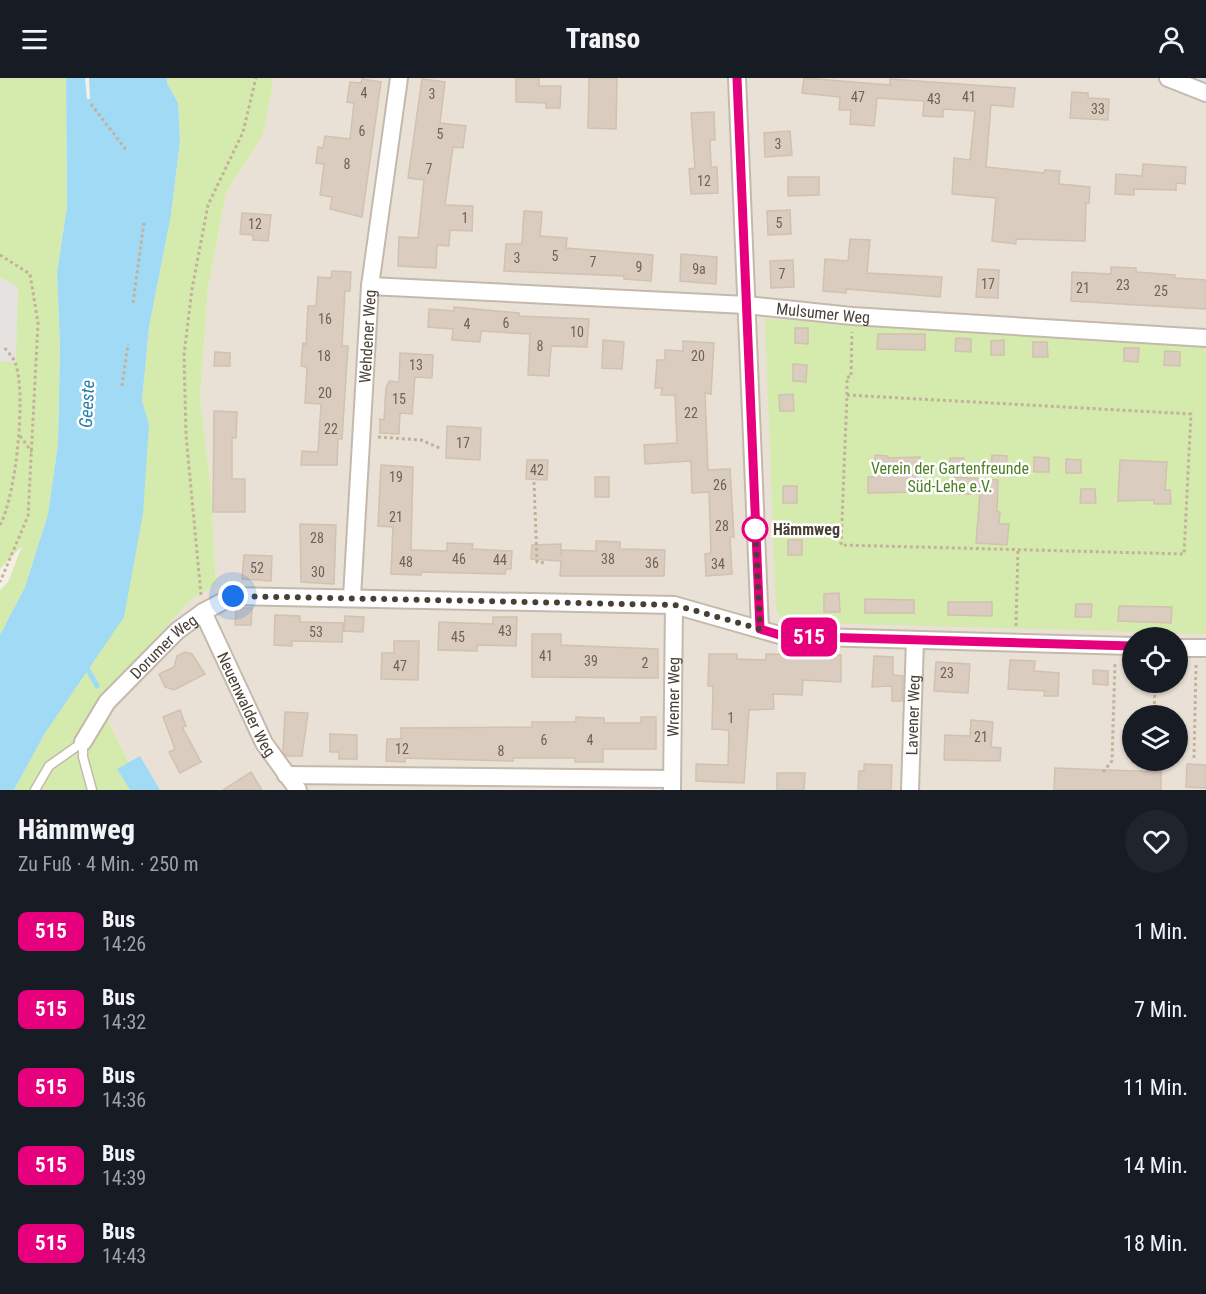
<!DOCTYPE html>
<html lang="de">
<head>
<meta charset="utf-8">
<style>
	body { margin:0; font-family:"Roboto Condensed",sans-serif; background:#20242c; color:#f1f3f6; height:100vh; display:flex; flex-direction:column; font-size:22px; white-space:nowrap }
	* { box-sizing:border-box; margin:0 }
	p { font-size:20px; color:#9ea1a6 }
	.icon { flex:none; width:33px; height:33px; fill:none; stroke:currentColor; stroke-width:2; stroke-linecap:round; stroke-linejoin:round }
	.map { position:relative; height:712px; overflow:hidden }
	.panel { display:flex; flex-direction:column; background:#171b24; flex:1 }
	.panel>* { flex:none }
	.badge { padding:0 12px; border-radius:9px; font-size:21px; line-height:39px }
	.tools { position:absolute; left:1122px; top:549px; display:grid; gap:12px }
	.tools a { display:grid; place-items:center; width:66px; height:66px; border-radius:50%; background:#171b24; box-shadow:0 2px 4px #0004; font-size:30px }
	.you { position:absolute; width:30px; height:30px; margin:-15px; border:4px solid #fff; border-radius:50%; background:#1a73e8; box-shadow:0 0 0 9px #1a73e833 }
	.map>.badge { position:absolute; translate:-50% -50%; box-shadow:0 0 0 3px #fff }
	.round { display:grid; place-items:center; flex:none; width:63px; height:63px; border-radius:32px; background:#20242c }
	.summary { display:flex; align-items:center; justify-content:space-between; height:102px; padding:0 18px }
	h1 { font-size:28px; font-weight:800; line-height:45px }
	ul { padding:0; list-style:none }
	li { display:flex; align-items:center; gap:18px; height:78px; padding:0 18px }
	li div { flex:1 }
	li b { display:block; font-size:22px }
	li em { font-style:normal }
	li .badge { min-width:66px; font-weight:700; text-align:center }
	header { display:flex; justify-content:space-between; align-items:center; height:78px; padding:0 18px; background:#171b24; font-size:27px; font-weight:800 }
	.map>svg:first-child { display:block }
	.residential { fill:#e9e1d5; fill-rule:evenodd }
	.green { fill:#d5ebad }
	.parking { fill:#e5e2df }
	.water { fill:#a0daf5 }
	.lines { fill:none; stroke-linecap:round; stroke-linejoin:round }
	.stream { stroke:#a0daf5; stroke-width:5 }
	.building { fill:#dacdbf; stroke:#d2c1ae; stroke-width:1.5 }
	.lane-casing { stroke:#c4b9ac; stroke-width:11 }
	.street-casing { stroke:#c4b9ac; stroke-width:20 }
	.path { stroke:#c4b199; stroke-width:3; stroke-dasharray:3 3; stroke-linecap:butt }
	.lane { stroke:#fff; stroke-width:8 }
	.street { stroke:#fff; stroke-width:16 }
	.line-casing { stroke:#fff; stroke-width:14 }
	.line { stroke:#e6007e; stroke-width:9 }
	.walk { stroke:#483f35; stroke-width:6; stroke-dasharray:0 10.8 }
	.stop-dot { fill:#fff; stroke:#e6007e; stroke-width:3 }
	.labels { text-anchor:middle; stroke-width:5; stroke-linejoin:round; paint-order:stroke }
	.number-label { font-size:14px; fill:#6c6258 }
	.street-label { font-size:16px; fill:#483f35; stroke:#fff }
	.park-label { font-size:16px; fill:#4e7e24; stroke:#fff }
	.stop-label { font-size:16px; font-weight:bold; fill:#483f35; stroke:#fff; text-anchor:start }
	.water-label { font-size:18px; font-style:italic; fill:#257eab; stroke:#fff }
</style>
</head>
<body>
<header><svg class="icon" aria-label="menu" viewBox="0 0 24 24"><path d="M4 6h16M4 12h16M4 18h16"/></svg>Transo<svg class="icon" aria-label="person" viewBox="0 0 24 24"><circle cx="12" cy="8" r="4"/><path d="M4 21q1-7 8-7t8 7"/></svg></header>
<div class="map">
<svg width="1206" height="712" viewBox="0 0 1206 712">
	<rect width="100%" height="100%" fill="#f5efe7"/>
	<path class="residential" d="M274 0H1206V712H160L140 679 129 685 98 623 191 522 216 506 211 410 200 319 208 211 226 115 263 57ZM1132 560H1178V604H1132ZM1132 638H1178V682H1132Z"/>
	<path class="green" d="M0 0H66L67 129 57 194 60 270 58 366 48 436 25 509 0 557V512L8 504 22 468 0 491Z
		M167 0H274L263 57 226 115 208 211 200 319 211 410 216 506 191 522 98 623 129 685 117 691 130 712H14L45 655 149 346 142 323 149 249 171 137 180 63 178 25 167 5Z
		M765 241 1206 263V556L786 544 779 538 776 531Z"/>
	<path class="parking" d="M0 199 18 209 16 285 0 283Z"/>
	<path class="water" d="M66 0H85L87 21H90L89 0H167V5L178 25 180 63 171 137 149 249 142 323 149 346 143 436 124 539 45 655 14 712H0V557L25 509 48 436 58 366 60 270 57 194 67 129Z
		M140 678 160 712H130L117 691Z"/>
	<g class="lines">
		<path class="stream" d="M85 586 97 608"/>
	</g>
	<path class="building" d="M516 0H539V8H561L560 30H546V25L516 24Z
		M589 0H617L616 51 588 50Z
		M804 0 890 7V1L1015 10 1013 29 991 27 986 89 1044 95 1045 92 1060 93 1059 106 1090 109 1089 125H1086L1085 163 1016 161V166L992 163 996 120 952 116 954 80 970 82 975 33 943 31V39L923 38 924 23 877 20 874 48 850 46 851 32H839L840 19 802 15Z
		M362 1 381 4 362 139 330 131 332 119 320 117 324 86 316 85 318 69 323 70 325 58 350 61 354 25 347 24 350 4 361 5Z
		M422 1 445 4 440 45 466 48 463 70 453 69 445 127 473 128 472 153 450 152 449 168 437 167 436 190 398 188 399 159 418 160 424 102 408 100Z
		M1072 14 1088 15V20L1109 21 1108 42 1070 40Z
		M714 34 715 62H710L711 89H717L718 115 691 116 689 91 695 90 691 35Z
		M790 53 792 77 765 79 764 55Z
		M1143 86 1186 89 1185 106 1176 105V112L1134 111V117L1115 116 1116 96 1142 98Z
		M788 99H819V117L788 118Z
		M790 132 791 156 768 157 767 133Z
		M524 133 542 134 540 158 567 160 566 170 653 177 651 203 624 201V198L504 193 506 166H522Z
		M242 135 271 137 268 163 253 162V157L240 156Z
		M850 161 870 162 867 195 942 199 940 219 846 211V215L823 213 825 181 848 183Z
		M681 176 717 179 716 206 680 203Z
		M793 182 794 209 771 210 770 183Z
		M1111 189 1136 190V194L1175 197V200L1206 202V231L1071 223 1072 194 1111 196Z
		M978 191 999 192 998 220 976 219Z
		M332 193 351 194 350 213H345L342 268H348L342 361H338L337 387H301L302 373 318 374 321 326 305 325 307 289 301 288 303 265 306 266 308 228H316L318 199 331 200Z
		M454 229 519 235V238L589 241 587 269 551 268 549 298 528 297 530 256 481 253 480 264 452 262 453 251 428 249 429 231 454 233Z
		M795 250H808V266L795 265Z
		M878 256H925V272L877 271Z
		M956 260 971 261V274L955 273Z
		M603 262 624 264 622 291 602 290Z
		M1004 262V277H991V263Z
		M683 263 714 265 711 316 705 315 708 392 730 391 734 459H730L732 496 706 498 705 476 711 475 709 414 692 415 691 383 645 386 644 367 677 365 675 317H661L662 310H655L657 282H665V272L683 273Z
		M1033 264H1047L1048 279H1033Z
		M1124 270H1139L1138 284 1124 283Z
		M1165 273 1180 274V288L1164 287Z
		M215 274 230 275V288H214Z
		M400 275 433 277 432 300 415 299 412 336 400 335 399 356 380 355V341L384 342 386 310 389 303 399 304Z
		M793 286 807 287 806 304 793 303Z
		M793 316 794 333H780L779 317Z
		M214 333 237 334 236 360H232V401H245V434H213Z
		M447 348 481 350 480 382 446 380Z
		M875 377 888 378V380L920 379 921 414 868 415V399H874Z
		M992 377 1007 378 1006 392 991 391Z
		M1034 379 1049 380V394H1034Z
		M950 380H964L963 393H950Z
		M1066 381 1081 382V395H1066Z
		M527 382H548L547 402 526 401Z
		M1120 382 1167 384 1165 412H1170L1171 426H1154V422L1118 423Z
		M381 387 413 389 411 472 447 473V465L473 466 472 471 512 473 511 491H506L505 496 421 494V497L391 496 393 449 378 448Z
		M595 399H609V419H595Z
		M954 399 998 402 997 434H1000L999 446H1009L1007 467 976 465 980 416H954Z
		M783 408H797V425H783Z
		M1081 411H1095L1096 425H1080Z
		M300 446 336 447 334 506 301 504Z
		M788 462H802V477H788Z
		M596 463 620 464V471L665 472 664 498H560L561 483 531 481 532 467 561 466V479V472L596 473Z
		M244 477 272 478 271 503 242 501Z
		M839 515 840 534H824V516Z
		M865 521 914 522V535H865Z
		M948 524H992V538L948 537Z
		M1076 526H1092L1091 539H1075Z
		M1119 528 1172 529 1171 545 1118 543Z
		M236 530H252L251 547H235Z
		M275 537 300 538V544L343 545 342 564 292 563V568L274 567Z
		M345 538 364 539 363 554 344 553Z
		M493 539H517L516 568 477 567V573L438 572 439 544 493 546Z
		M532 556H561V567L658 571V600L532 599Z
		M394 563H419L418 602 381 601 382 575H394Z
		M185 574 192 576 205 596 174 612 165 609 159 596 174 589 177 578Z
		M709 576H737V581L766 582V576L841 577V604L803 602 802 617 773 616 774 631 749 632 744 705 696 703V686L728 687 729 655 728 652 712 651 713 608H708Z
		M874 578 893 579V597L903 598 902 623H892V608L872 609Z
		M1010 582 1035 583 1034 593 1059 595 1058 618H1044L1045 613 1008 611Z
		M936 584 970 586 968 615 934 613Z
		M1093 592 1108 593V607L1093 606Z
		M180 632 186 648 182 649 201 684 180 695 169 674 175 671 163 639Z
		M285 634 308 635 302 678H286L283 674Z
		M576 639 604 640V645H641V639H656V671H603V684H575V680H513V683L405 680V684L386 683 387 661H401V650L532 649V644H576Z
		M971 642 993 644 991 669 1001 670 1000 683 944 682 945 657 970 658Z
		M330 656 357 657V681H339V674H330Z
		M864 686 892 687 891 712H858L859 693H864Z
		M1187 686 1206 687V710L1186 709Z
		M1055 690 1161 694V712H1054Z
		M251 694 262 712H223Z
		M777 695H805L804 712H777Z"/>
	<g class="lines">
		<g class="lane-casing">
			<path id="lane" d="M83 664V679L92 712
				M35 712 49 688 83 664"/>
		</g>
		<g class="street-casing">
			<g id="street">
				<path d="M737 0 760 551"/>
				<path d="M1168 0 1206 15"/>
				<path id="s1" d="M370 208 746 227 852 238 1206 260"/>
				<path id="s2" d="M352 519 370 208 399 0"/>
				<path id="s3" d="M203 534 264 665 298 712"/>
				<path d="M1178 570H1206"/>
				<path id="s4" d="M83 664 107 624 177 553 203 534 233 518 674 527 783 558 1132 568"/>
				<path d="M286 697 672 701"/>
				<path id="s5" d="M672 712 674 527"/>
				<path id="s6" d="M910 712 915 562"/>
			</g>
		</g>
		<path class="path" d="M91 26 127 73
			M0 177 30 196 38 245 28 438 0 504
			M133 225 144 144
			M122 308 128 266
			M847 317 1191 336 1184 476 841 467Z
			M847 317V299H851L852 254
			M20 358 32 374
			M378 359 421 362 442 371
			M534 404 537 484 546 485
			M0 447C16 418 26 319 16 287 14 280 7 273 3 268
			M201 517 186 357 184 277 192 211 208 127 243 54 256 0
			M1016 548 1018 471
			M1154 638 1155 604
			M1194 680 1196 587
			M1103 694 1112 683 1115 585"/>
		<use href="#lane" class="lane"/>
		<use href="#street" class="street"/>
	</g>
	<g class="lines">
		<g class="line-casing">
			<path id="line" d="M737 0 760 551 783 558 1132 568"/>
		</g>
		<use href="#line" class="line"/>
		<path class="walk" d="M233 518 675 527 760 551 755 443V451"/>
	</g>
	<circle class="stop-dot" cx="755" cy="451" r="12"/>
	<g class="labels">
		<g class="number-label">
			<text x="364" y="20">4</text>
			<text x="432" y="21">3</text>
			<text x="858" y="24">47</text>
			<text x="969" y="24">41</text>
			<text x="934" y="26">43</text>
			<text x="1098" y="36">33</text>
			<text x="362" y="58">6</text>
			<text x="440" y="61">5</text>
			<text x="778" y="71">3</text>
			<text x="347" y="91">8</text>
			<text x="429" y="96">7</text>
			<text x="704" y="108">12</text>
			<text x="465" y="145">1</text>
			<text x="779" y="150">5</text>
			<text x="255" y="151">12</text>
			<text x="555" y="183">5</text>
			<text x="517" y="185">3</text>
			<text x="593" y="189">7</text>
			<text x="639" y="194">9</text>
			<text x="699" y="196">9a</text>
			<text x="782" y="201">7</text>
			<text x="988" y="211">17</text>
			<text x="1123" y="212">23</text>
			<text x="1083" y="215">21</text>
			<text x="1161" y="218">25</text>
			<text x="325" y="246">16</text>
			<text x="506" y="250">6</text>
			<text x="467" y="251">4</text>
			<text x="577" y="259">10</text>
			<text x="540" y="273">8</text>
			<text x="324" y="283">18</text>
			<text x="698" y="283">20</text>
			<text x="416" y="292">13</text>
			<text x="325" y="320">20</text>
			<text x="399" y="326">15</text>
			<text x="691" y="340">22</text>
			<text x="331" y="356">22</text>
			<text x="463" y="370">17</text>
			<text x="537" y="397">42</text>
			<text x="396" y="404">19</text>
			<text x="720" y="412">26</text>
			<text x="396" y="444">21</text>
			<text x="722" y="453">28</text>
			<text x="317" y="465">28</text>
			<text x="459" y="486">46</text>
			<text x="608" y="486">38</text>
			<text x="500" y="487">44</text>
			<text x="406" y="489">48</text>
			<text x="652" y="490">36</text>
			<text x="718" y="491">34</text>
			<text x="257" y="495">52</text>
			<text x="318" y="499">30</text>
			<text x="505" y="558">43</text>
			<text x="316" y="559">53</text>
			<text x="458" y="564">45</text>
			<text x="546" y="583">41</text>
			<text x="591" y="588">39</text>
			<text x="645" y="590">2</text>
			<text x="400" y="593">47</text>
			<text x="947" y="600">23</text>
			<text x="731" y="645">1</text>
			<text x="981" y="664">21</text>
			<text x="544" y="667">6</text>
			<text x="590" y="667">4</text>
			<text x="402" y="676">12</text>
			<text x="501" y="678">8</text>
		</g>
		<g class="street-label">
			<text dy="6" stroke="none"><textPath href="#s1" startOffset="454">Mulsumer Weg</textPath></text>
			<text dy="6" stroke="none"><textPath href="#s2" startOffset="261">Wehdener Weg</textPath></text>
			<text dy="6" stroke="none"><textPath href="#s4" startOffset="126">Dorumer Weg</textPath></text>
			<text dy="6" stroke="none"><textPath href="#s5" startOffset="93">Wremer Weg</textPath></text>
			<text dy="6" stroke="none"><textPath href="#s3" startOffset="102">Neuenwalder Weg</textPath></text>
			<text dy="6" stroke="none"><textPath href="#s6" startOffset="75">Lavener Weg</textPath></text>
		</g>
		<g class="park-label">
			<text x="950" y="396">Verein der Gartenfreunde<tspan x="950" dy="18">Süd-Lehe e.V.</tspan></text>
		</g>
		<g class="stop-label">
			<text x="773" y="457">Hämmweg</text>
		</g>
		<g class="water-label">
			<text transform="translate(87 326) rotate(-87)" y="6">Geeste</text>
		</g>
	</g>
</svg>
<div class="tools">
<a><svg class="icon" aria-label="locate" viewBox="0 0 24 24"><circle cx="12" cy="12" r="6"/><path d="M12 2v4M12 18v4M2 12h4M18 12h4"/></svg></a>
<a><svg class="icon" aria-label="layers" viewBox="0 0 24 24"><path d="M12 4l9 5-9 5-9-5zM3 14l9 5 9-5"/></svg></a>
</div>
<div class="you" style="left:233px;top:518px"></div>
<b class="badge" style="left:809px;top:559px;background:#e6007e;color:#fff">515</b>
</div>
<section class="panel">
<div class="summary"><div><h1>Hämmweg</h1><p>Zu Fuß · 4 Min. · 250 m</p></div><a class="round"><svg class="icon" aria-label="heart" viewBox="0 0 24 24"><path d="M12 20l-8-8c-3-5 5-10 8-4 3-6 11-1 8 4z"/></svg></a></div>
<ul>
<li><span class="badge" style="background:#e6007e;color:#fff">515</span><div><b>Bus</b><p>14:26</p></div><em>1 Min.</em></li>
<li><span class="badge" style="background:#e6007e;color:#fff">515</span><div><b>Bus</b><p>14:32</p></div><em>7 Min.</em></li>
<li><span class="badge" style="background:#e6007e;color:#fff">515</span><div><b>Bus</b><p>14:36</p></div><em>11 Min.</em></li>
<li><span class="badge" style="background:#e6007e;color:#fff">515</span><div><b>Bus</b><p>14:39</p></div><em>14 Min.</em></li>
<li><span class="badge" style="background:#e6007e;color:#fff">515</span><div><b>Bus</b><p>14:43</p></div><em>18 Min.</em></li>
</ul>
</section>
</body>
</html>
